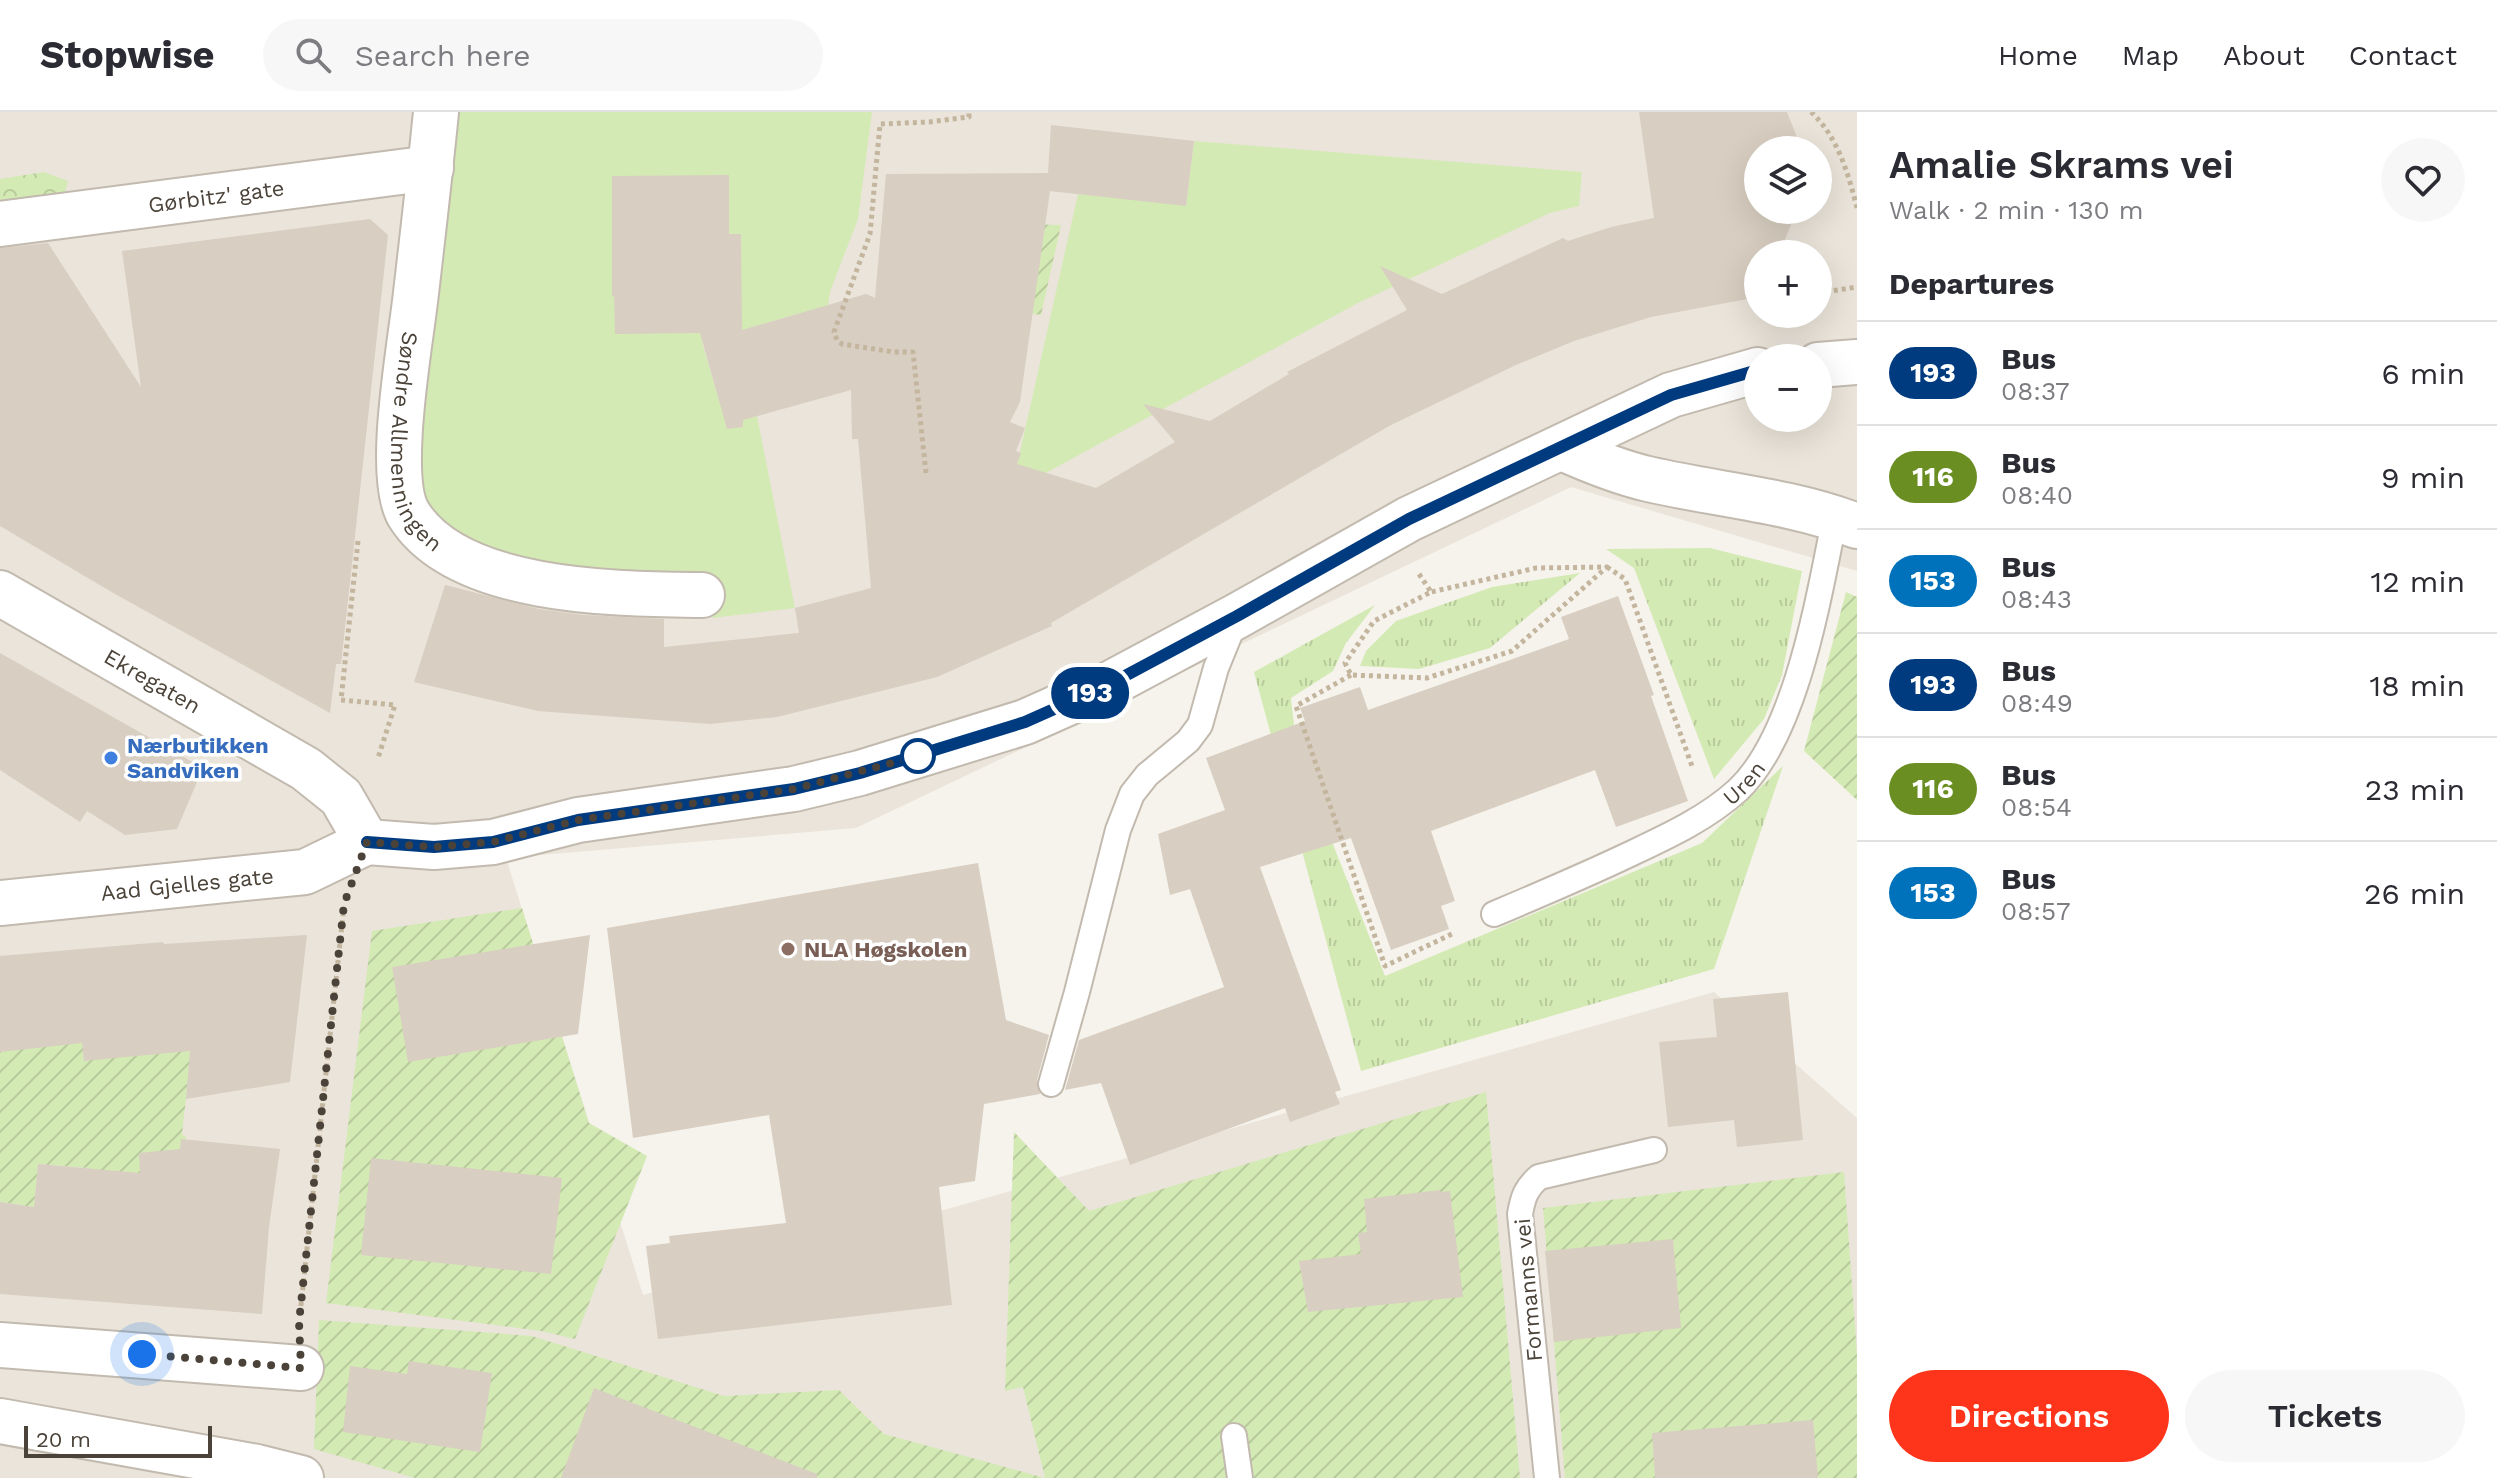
<!DOCTYPE html>
<html lang="en">
<head>
<meta charset="utf-8">
<style>
	body { margin:0; font-family:"Work Sans",sans-serif; background:#f7f7f7; color:#2b2b33; height:100vh; display:flex; flex-direction:column; font-size:30px; white-space:nowrap }
	* { box-sizing:border-box; margin:0 }
	p { font-size:26px; color:#7c7c81 }
	.icon { flex:none; width:44px; height:44px; fill:none; stroke:currentColor; stroke-width:2; stroke-linecap:round; stroke-linejoin:round }
	.map { position:relative; flex:1; overflow:hidden }
	.details { display:flex; flex-direction:column; background:#fff; width:640px }
	.details>* { flex:none }
	.badge { padding:0 16px; border-radius:26px; font-size:28px; line-height:52px }
	.controls { position:absolute; left:1744px; top:24px; display:grid; gap:16px }
	.controls a { display:grid; place-items:center; width:88px; height:88px; border-radius:50%; background:#fff; box-shadow:0 8px 32px #0002; font-size:40px }
	.scale { position:absolute; left:24px; bottom:20px; width:188px; box-sizing:border-box; padding-left:8px; border:4px solid #4b4339; border-top:0; font-size:22px; line-height:28px; white-space:nowrap; color:#4b4339; -webkit-text-stroke:6px #fff; paint-order:stroke }
	.you { position:absolute; width:40px; height:40px; margin:-20px; border:6px solid #fff; border-radius:50%; background:#1a73e8; box-shadow:0 0 0 12px #1a73e833 }
	.map>.badge { position:absolute; translate:-50% -50%; box-shadow:0 0 0 4px #fff }
	h2 { padding:0 32px; font-size:30px; line-height:72px }
	.round { display:grid; place-items:center; flex:none; width:84px; height:84px; border-radius:42px; background:#f7f7f7 }
	.headline { display:flex; align-items:center; justify-content:space-between; height:136px; padding:0 32px }
	h1 { font-size:38px; font-weight:600; line-height:60px }
	.cta { display:flex; gap:16px; margin-top:auto; padding:16px 32px }
	.cta a { flex:1; height:92px; border-radius:48px; background:#fe351a; color:#fff; font-size:32px; font-weight:600; line-height:92px; text-align:center }
	.cta a+a { background:#f7f7f7; color:#2b2b33 }
	ul { padding:0; list-style:none }
	li { display:flex; align-items:center; gap:24px; height:104px; padding:0 32px; border-top:2px solid #e1e1e2 }
	li div { flex:1 }
	li b { display:block; font-size:30px }
	li em { font-style:normal }
	li .badge { min-width:88px; font-weight:700; text-align:center }
	header { display:flex; align-items:center; gap:48px; box-sizing:border-box; height:112px; padding:0 40px; background:#fff; border-bottom:2px solid #e1e1e2 }
	header strong { font-size:38px }
	nav { display:flex; gap:44px; margin-inline-start:auto; font-size:28px }
	.search { width:560px; height:72px; background:#f7f7f7; display:flex; align-items:center; gap:20px; box-sizing:border-box; padding:0 28px; border-radius:44px; color:#7c7c81; font-size:30px }
	main { display:flex; flex:1; min-height:0 }
	.map>svg:first-child { display:block }
	.residential { fill:#eae4da; fill-rule:evenodd }
	.grass { fill:url(#grass-tufts) }
	.forest { fill:url(#forest-crowns) }
	.park { fill:#d4eab4 }
	.garden { fill:url(#garden-furrows) }
	.building { fill:#d8cec1 }
	.lines { fill:none; stroke-linecap:round; stroke-linejoin:round }
	.service-casing { stroke:#c2baae; stroke-width:28 }
	.minor-casing { stroke:#c2baae; stroke-width:48 }
	.path { stroke:#c4b69e; stroke-width:5; stroke-dasharray:4 4; stroke-linecap:butt }
	.service { stroke:#fff; stroke-width:24 }
	.minor { stroke:#fff; stroke-width:44 }
	.line-casing { stroke:#fff; stroke-width:18 }
	.line { stroke:#003b80; stroke-width:12 }
	.walk { stroke:#4b4339; stroke-width:8; stroke-dasharray:0 14.4 }
	.stop-dot { fill:#fff; stroke:#003b80; stroke-width:4 }
	.shop-dot { fill:#3f7fe0; stroke:#fff; stroke-width:3 }
	.education-dot { fill:#8d6e63; stroke:#fff; stroke-width:3 }
	.labels { text-anchor:middle; stroke-width:7; stroke-linejoin:round; paint-order:stroke }
	.street-label { font-size:22px; fill:#4b4339; stroke:#fff }
	.shop-label { font-size:22px; font-weight:bold; fill:#366cbe; stroke:#fff; text-anchor:start }
	.education-label { font-size:22px; font-weight:bold; fill:#785e54; stroke:#fff; text-anchor:start }
</style>
</head>
<body>
<header>
<strong>Stopwise</strong>
<div class="search"><svg class="icon" aria-label="search" viewBox="0 0 24 24"><circle cx="10" cy="10" r="6"/><path d="M15 15l6 6"/></svg>Search here</div>
<nav><a>Home</a><a>Map</a><a>About</a><a>Contact</a></nav>
</header>
<main>
<div class="map">
<svg width="1857" height="1366" viewBox="0 0 1857 1366">
	<defs>
		<pattern id="grass-tufts" width="24" height="20" patternUnits="userSpaceOnUse" patternTransform="scale(2)"><rect width="24" height="20" fill="#d4eab4"/><path d="M3 7l-1-3M5 7V3M7 7l1-3M15 17l-1-3M17 17v-4M19 17l1-3" fill="none" stroke="#b8ca9c"/></pattern>
		<pattern id="forest-crowns" width="20" height="18" patternUnits="userSpaceOnUse" patternTransform="scale(2)"><rect width="20" height="18" fill="#d4eab4"/><path d="M2 6a3 3 0 1 1 6 0M12 15a3 3 0 1 1 6 0" fill="none" stroke="#b8ca9c"/></pattern>
		<pattern id="garden-furrows" width="10" height="10" patternUnits="userSpaceOnUse" patternTransform="scale(2)"><rect width="10" height="10" fill="#d4eab4"/><path d="M-1 1l2-2M0 10L10 0M9 11l2-2" fill="none" stroke="#b8ca9c"/></pattern>
	</defs>
	<rect width="100%" height="100%" fill="#f6f3ec"/>
	<path class="residential" d="M0 0H1857V459L1571 375 856 716 506 746 643 1183 1714 880 1857 1006V1366H0ZM1758 38H1818V98H1758ZM1758 142H1818V202H1758ZM1758 246H1818V306H1758Z"/>
	<path class="grass" d="M1710 436 1802 459 1782 563 1764 607 1714 667 1634 456 1606 437Z
		M1580 461 1490 536 1419 557 1360 554 1366 539 1396 509 1492 475Z
		M1375 493 1346 531 1333 559 1291 586 1294 613 1289 621 1385 864 1702 731 1783 654 1714 857 1361 959 1254 560Z"/>
	<path class="forest" d="M44 60 68 69 62 94 0 100V67Z"/>
	<path class="park" d="M456 0H872L858 107 830 180 824 221 800 201 702 230 726 312 757 304 795 496 713 506 707 465C660 461 482 452 453 426 426 401 425 384 420 350Z
		M1194 29 1582 60 1579 94 1550 101 1358 191 1011 380 1078 82 1186 93Z"/>
	<path class="garden" d="M982 111 1061 113 1041 203 972 192Z
		M1846 480 1857 485V688L1804 639Z
		M522 796 589 1011 647 1044 575 1227 541 1219 326 1191 372 819Z
		M81 916 84 949 227 917 189 958 182 1023 186 1024 175 1119 88 1056 38 1052 34 1095 0 1090V940Z
		M1486 980 1520 1366H415L314 1337 319 1208 532 1224 724 1284 839 1278 884 1322 1045 1366 1023 1275 1005 1279 1014 1020 1089 1099Z
		M1844 1060 1857 1243V1366H1565L1543 1096Z"/>
	<path class="building" d="M1639 0H1787L1802 38H1758V98H1797L1779 142H1758V185L1651 205 1574 229 1516 253 1389 314 1051 511 1052 514 937 565 777 605 710 612 538 599 414 570 445 473 539 497 584 503 664 507V535L799 521 795 496 871 476 858 327H852L851 278 743 308V315L727 317 700 221 615 222 614 184 612 185V64L729 63V122H741L742 218 866 182 875 186 886 62 1048 61 1051 13 1194 29 1186 94 1050 79 1020 290 1010 310 1025 316 1016 339 1021 341 1017 352 1096 376 1175 330 1143 292 1210 309 1289 262 1287 260 1407 198 1380 154 1442 182 1563 126 1568 129 1611 115 1654 106Z
		M370 107 388 123 341 552H336L330 601 115 482 0 414V136L48 131 141 275 122 139Z
		M1618 484 1654 583 1651 584 1688 689 1616 715 1595 658 1431 719 1455 789 1441 794 1449 817 1391 838 1351 726 1260 755 1341 978 1335 980 1340 992 1290 1010 1285 996 1130 1053 1101 971 1065 978 1079 928 1224 875 1190 777 1170 783 1158 722 1225 698 1206 646 1305 609 1300 596 1360 575 1368 598 1569 527 1561 505Z
		M0 541 203 656 177 717 125 723 87 699 80 710 0 658Z
		M978 751 1006 908 1049 923 1037 968 1040 982 984 992 975 1069 939 1075 952 1193 658 1227 646 1134 670 1131 669 1124 786 1111 769 1003 633 1026 607 816Z
		M307 823 290 970 186 987 190 939 84 949 82 931 0 940V844L163 830 164 832Z
		M590 823 578 922 408 950 392 855Z
		M1788 880 1803 1028 1737 1035 1734 1008 1668 1015 1659 930 1717 925 1713 887Z
		M181 1027 280 1037 269 1115 262 1202 0 1182V1090L34 1095 38 1052 140 1061 139 1041 180 1037Z
		M371 1046 562 1066 551 1162 361 1143Z
		M1440 1078 1441 1080 1450 1079 1463 1185 1308 1200 1299 1149 1361 1142 1358 1121 1367 1120 1364 1087Z
		M1673 1127 1681 1216 1554 1230 1545 1139Z
		M409 1249 492 1261 480 1340 343 1320 350 1254 407 1262Z
		M594 1276 817 1362V1366H561Z
		M1813 1308 1818 1366H1655L1652 1321Z"/>
	<g class="lines">
		<g class="service-casing">
			<g id="service">
				<path id="s1" d="M1494 802C1539 783 1584 764 1628 743 1666 725 1706 707 1738 678 1797 622 1819 483 1835 405"/>
				<path d="M1051 972 1077 880 1118 718 1132 682 1147 663 1188 629 1200 613 1216 556 1236 507"/>
				<path d="M1234 1324 1240 1366"/>
				<path d="M1547 1366 1520 1102C1523 1085 1526 1076 1539 1065L1654 1038"/>
			</g>
		</g>
		<g class="minor-casing">
			<g id="minor">
				<path id="s2" d="M436 0C430 60 423 121 416 181 411 229 385 365 409 403 459 482 618 482 702 483"/>
				<path id="s3" d="M0 112 431 56"/>
				<path d="M1818 253 1857 250"/>
				<path d="M1562 336C1589 348 1618 360 1648 367 1718 383 1789 388 1857 414"/>
				<path id="s4" d="M0 481 306 657 341 685 367 730"/>
				<path d="M367 730 434 735 493 730 578 708 794 677 860 661 1025 610 1108 573 1237 504 1409 407 1671 283 1758 258"/>
				<path id="s5" d="M0 791 305 760 367 730"/>
				<path d="M0 1233 301 1256"/>
				<path d="M0 1309 257 1355 301 1366"/>
			</g>
		</g>
		<path class="path" d="M1811 0C1838 25 1848 61 1857 96
			M1818 181 1857 175
			M926 361 913 240H893L842 232 837 228 834 220 870 122 880 12 929 10 969 5V0
			M358 429 341 588 395 593 378 646
			M1607 455 1625 467 1693 657
			M1419 462 1431 480 1374 509 1345 551 1351 563 1427 566 1512 539 1607 455 1536 456 1431 480
			M1351 563 1296 594 1385 854 1454 821
			M300 1202 343 803"/>
		<use href="#service" class="service"/>
		<use href="#minor" class="minor"/>
	</g>
	<g class="lines">
		<g class="line-casing">
			<path id="line" d="M367 730 434 735 493 730 578 708 794 677 860 661 1025 610 1108 573 1237 504 1409 407 1671 283 1758 258"/>
		</g>
		<use href="#line" class="line"/>
		<path class="walk" d="M142 1242 301 1256 299 1210 344 792 367 730 434 735 493 730 578 708 794 677 918 644"/>
	</g>
	<circle class="stop-dot" cx="918" cy="644" r="16"/>
	<circle class="shop-dot" cx="111" cy="646" r="8"/>
	<circle class="education-dot" cx="788" cy="837" r="8"/>
	<g class="labels">
		<g class="street-label">
			<text dy="8" stroke="none"><textPath href="#s3" startOffset="218">Gørbitz' gate</textPath></text>
			<text dy="8" stroke="none"><textPath href="#s2" startOffset="336">Søndre Allmenningen</textPath></text>
			<text dy="8" stroke="none"><textPath href="#s4" startOffset="176">Ekregaten</textPath></text>
			<text dy="8" stroke="none"><textPath href="#s1" startOffset="284">Uren</textPath></text>
			<text dy="8" stroke="none"><textPath href="#s5" startOffset="188">Aad Gjelles gate</textPath></text>
			<text transform="translate(1528 1178) rotate(-95)" y="8">Formanns vei</text>
		</g>
		<g class="shop-label">
			<text x="127" y="641">Nærbutikken<tspan x="127" dy="25">Sandviken</tspan></text>
		</g>
		<g class="education-label">
			<text x="804" y="845">NLA Høgskolen</text>
		</g>
	</g>
</svg>
<div class="controls">
<a><svg class="icon" aria-label="layers" viewBox="0 0 24 24"><path d="M12 4l9 5-9 5-9-5zM3 14l9 5 9-5"/></svg></a>
<a>+</a>
<a>−</a>
</div>
<div class="scale">20 m</div>
<div class="you" style="left:142px;top:1242px"></div>
<b class="badge" style="left:1090px;top:581px;background:#003b80;color:#fff">193</b>
</div>
<section class="details">
<div class="headline"><div><h1>Amalie Skrams vei</h1><p>Walk · 2 min · 130 m</p></div><a class="round"><svg class="icon" aria-label="heart" viewBox="0 0 24 24"><path d="M12 20l-8-8c-3-5 5-10 8-4 3-6 11-1 8 4z"/></svg></a></div>
<h2>Departures</h2>
<ul>
<li><span class="badge" style="background:#003b80;color:#fff">193</span><div><b>Bus</b><p>08:37</p></div><em>6 min</em></li>
<li><span class="badge" style="background:#6b8e23;color:#fff">116</span><div><b>Bus</b><p>08:40</p></div><em>9 min</em></li>
<li><span class="badge" style="background:#0072bc;color:#fff">153</span><div><b>Bus</b><p>08:43</p></div><em>12 min</em></li>
<li><span class="badge" style="background:#003b80;color:#fff">193</span><div><b>Bus</b><p>08:49</p></div><em>18 min</em></li>
<li><span class="badge" style="background:#6b8e23;color:#fff">116</span><div><b>Bus</b><p>08:54</p></div><em>23 min</em></li>
<li><span class="badge" style="background:#0072bc;color:#fff">153</span><div><b>Bus</b><p>08:57</p></div><em>26 min</em></li>
</ul>
<div class="cta"><a>Directions</a><a>Tickets</a></div>
</section>
</main>
</body>
</html>
